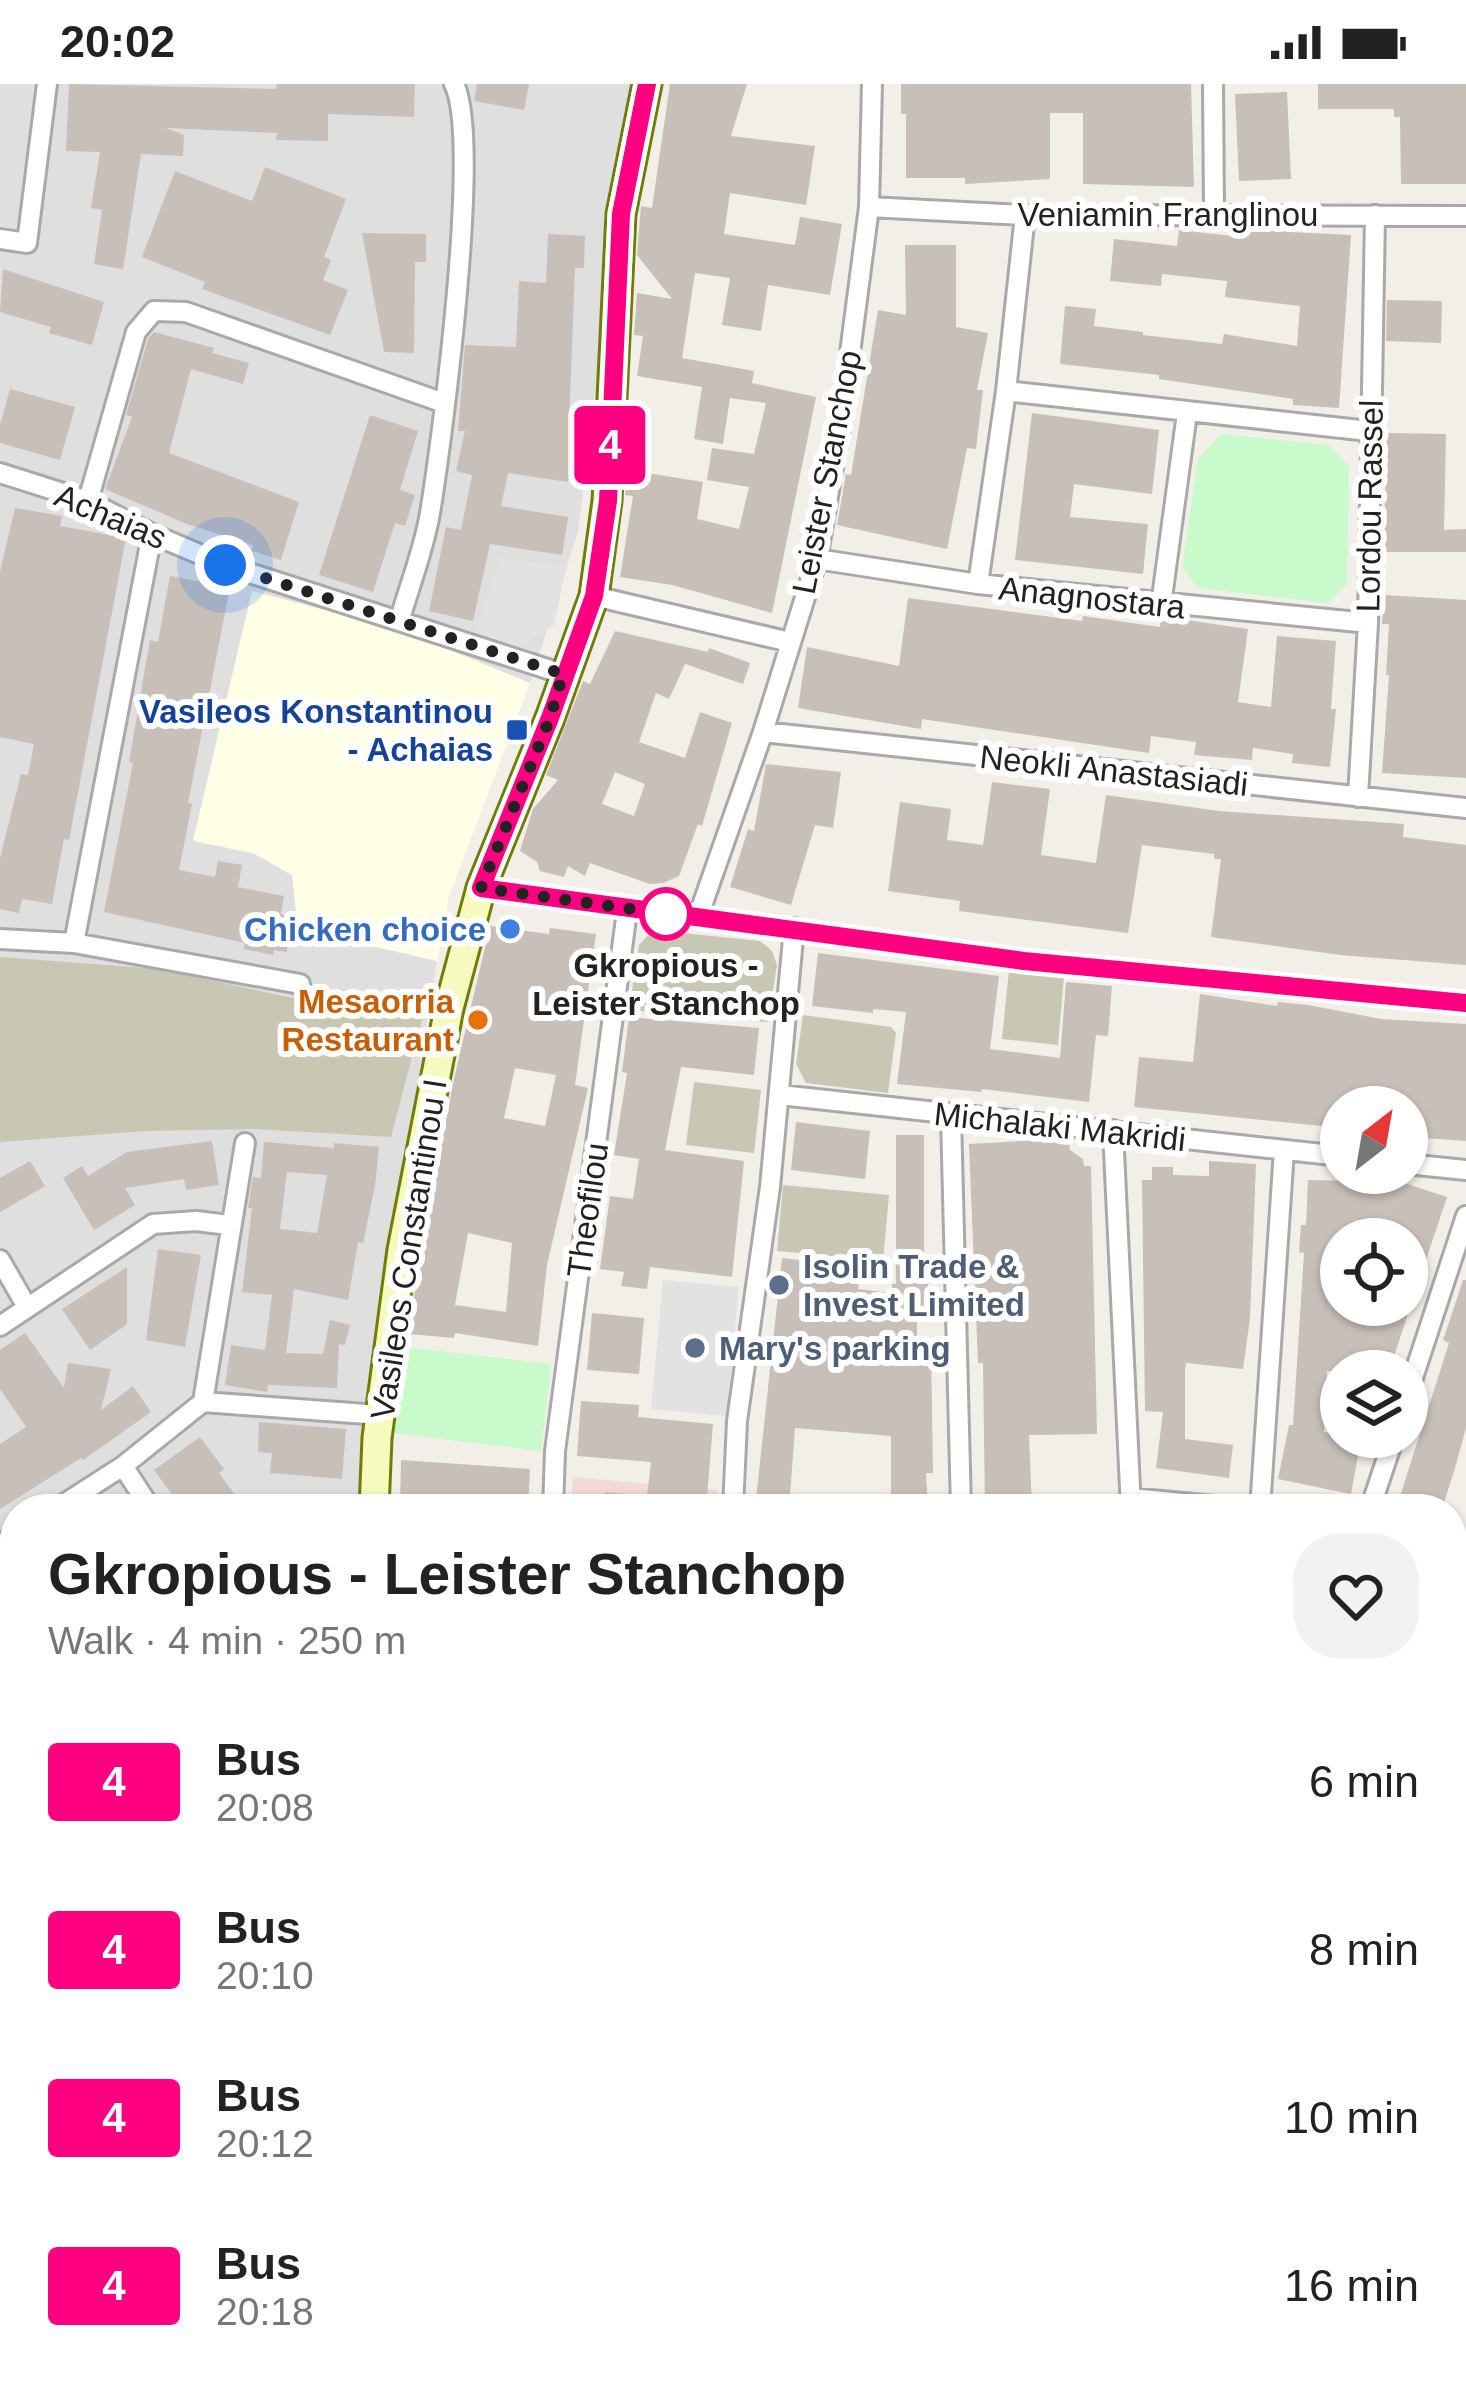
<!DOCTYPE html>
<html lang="en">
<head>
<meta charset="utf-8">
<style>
	body { margin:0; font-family:Helvetica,sans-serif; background:#f2f2f2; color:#222; height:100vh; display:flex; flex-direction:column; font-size:45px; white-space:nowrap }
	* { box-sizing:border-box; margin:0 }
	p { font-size:39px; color:#767676 }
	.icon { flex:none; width:66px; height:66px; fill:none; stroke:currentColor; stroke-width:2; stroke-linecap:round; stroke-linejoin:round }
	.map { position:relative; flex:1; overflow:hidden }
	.panel { position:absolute; left:0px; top:1410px; width:1467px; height:903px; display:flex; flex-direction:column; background:#fff; border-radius:48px 48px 0 0; box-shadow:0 3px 9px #0004 }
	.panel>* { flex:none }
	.badge { padding:0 24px; border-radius:9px; font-size:42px; line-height:78px }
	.needle { width:78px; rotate:31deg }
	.controls { position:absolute; left:1320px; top:1002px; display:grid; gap:24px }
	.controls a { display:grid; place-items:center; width:108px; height:108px; border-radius:50%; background:#fff; box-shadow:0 3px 9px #0004; font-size:60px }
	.you { position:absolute; width:60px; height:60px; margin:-30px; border:9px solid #fff; border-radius:50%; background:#1a73e8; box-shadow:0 0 0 18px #1a73e833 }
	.map>.badge { position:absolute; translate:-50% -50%; box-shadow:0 0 0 6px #fff }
	.round { display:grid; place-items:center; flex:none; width:126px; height:126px; border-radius:48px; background:#f2f2f2 }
	.summary { display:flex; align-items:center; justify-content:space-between; height:204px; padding:0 48px }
	h1 { font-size:57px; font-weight:700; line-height:90px }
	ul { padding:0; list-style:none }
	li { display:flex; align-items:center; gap:36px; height:168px; padding:0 48px }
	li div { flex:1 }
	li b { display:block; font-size:45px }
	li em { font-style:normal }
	li .badge { min-width:132px; font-weight:700; text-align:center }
	.status { display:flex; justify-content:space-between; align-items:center; height:84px; padding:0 60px; background:#fff; direction:ltr }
	.status svg { height:33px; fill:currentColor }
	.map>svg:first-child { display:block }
	.residential { fill:#e0dfdf }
	.commercial { fill:#f2dad9 }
	.industrial { fill:#ebdbe8 }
	.education { fill:#ffffe5 }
	.construction { fill:#c7c7b4 }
	.park { fill:#c8facc }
	.parking { fill:#e2e2e2 }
	.building { fill:#c7bfb8; fill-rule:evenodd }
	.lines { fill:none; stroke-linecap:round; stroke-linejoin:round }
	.minor-casing { stroke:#a9a9a9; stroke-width:24 }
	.secondary-casing { stroke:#707d05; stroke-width:33 }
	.primary-casing { stroke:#a06b00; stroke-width:36 }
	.minor { stroke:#fff; stroke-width:18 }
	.secondary { stroke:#f7fabf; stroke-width:27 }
	.primary { stroke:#fcd6a4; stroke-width:30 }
	.line-casing { stroke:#fff; stroke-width:27 }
	.line { stroke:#ff0080; stroke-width:18 }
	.walk { stroke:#222; stroke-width:12; stroke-dasharray:0 21.6 }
	.transit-dot { fill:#1a4fb4; stroke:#fff; stroke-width:4.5 }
	.stop-dot { fill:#fff; stroke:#ff0080; stroke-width:6 }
	.shop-dot { fill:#3f7fe0; stroke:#fff; stroke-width:4.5 }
	.food-dot { fill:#e8710a; stroke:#fff; stroke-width:4.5 }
	.service-dot { fill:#5c6f8a; stroke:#fff; stroke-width:4.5 }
	.labels { text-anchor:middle; stroke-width:12; stroke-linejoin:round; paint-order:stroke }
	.street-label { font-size:33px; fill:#222; stroke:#fff }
	.transit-label { font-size:33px; font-weight:bold; fill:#164399; stroke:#fff; text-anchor:end }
	.shop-label { font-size:33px; font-weight:bold; fill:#366cbe; stroke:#fff; text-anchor:end }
	.stop-label { font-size:33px; font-weight:bold; fill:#222; stroke:#fff }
	.food-label { font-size:33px; font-weight:bold; fill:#c56008; stroke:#fff; text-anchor:end }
	.service-label { font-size:33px; font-weight:bold; fill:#4e5e75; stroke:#fff; text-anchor:start }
</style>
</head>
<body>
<div class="status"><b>20:02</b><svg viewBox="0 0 49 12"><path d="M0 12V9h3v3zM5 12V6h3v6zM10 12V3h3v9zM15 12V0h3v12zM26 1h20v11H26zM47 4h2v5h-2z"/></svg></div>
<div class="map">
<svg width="1466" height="2312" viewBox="0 0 1466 2312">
	<rect width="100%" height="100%" fill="#f2efe9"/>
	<path class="residential" d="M0 0H633L578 448 530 599 398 545 194 757 253 769 292 791 298 845 437 877 362 1345 364 1425H15V1821L0 1799Z
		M331 2298H534L538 2312H341Z"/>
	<path class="commercial" d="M573 1393 717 1406V1425H571Z"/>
	<path class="industrial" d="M15 2255V2298H182L191 2312H0V2258Z"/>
	<path class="education" d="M252 507 398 545 530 599 449 812 437 877 298 845 292 791 253 769 193 757Z"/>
	<path class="construction" d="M653 846 760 857 772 867 777 881 768 938 629 926 639 861Z
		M0 873 159 885 283 912 422 935 391 1053 253 1045 146 1047 0 1058Z
		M1009 886 1064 892 1058 961 1002 955Z
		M803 931 891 943 896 949 888 1009 806 999 796 980Z
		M694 998 761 1006 754 1069 686 1061Z
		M783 1101 889 1111 883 1177 777 1167Z"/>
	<path class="park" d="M1222 350 1329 361 1349 382 1347 500 1328 519 1198 504 1182 483 1198 374Z
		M402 1263 551 1280 541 1367 392 1349Z"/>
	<path class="parking" d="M499 474 566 484 554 541 520 562 476 550Z
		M663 1196 739 1203 727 1332 651 1325Z"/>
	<path class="building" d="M69 0 276 5 277 0H415L414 33 328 30V57L275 56 278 49 166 44 184 51 183 72 141 70 123 185 94 180 102 126 91 124 100 68 66 67Z
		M477 0H529L524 26 474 17Z
		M670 0H747L731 52 815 62 806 121 730 109 724 150 795 161 800 133 842 140 830 211 768 201 761 247 722 241 730 194 695 189 682 274 754 287 752 299 816 313 772 529 672 501 620 493 633 412 625 411 628 386 703 398 697 435 739 445 749 403 707 396 712 364 754 370 766 319 730 314 723 360 694 355 702 303 637 292 643 252 634 251 637 209 672 215 637 171 641 122 652 124Z
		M901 0H1191L1194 103 1083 100V29H1050V95L965 100V94H906V30H901Z
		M1318 0H1466V100H1401L1400 33H1394V25H1318Z
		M1287 8 1291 95 1239 97 1235 10Z
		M265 83 346 115 324 173 331 176 323 196 348 206 330 251 202 205 205 198 142 173 175 87 252 117Z
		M1233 145 1351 151 1339 324 1293 321V315L1159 295V291L1060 280 1065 222 1096 225 1094 242 1143 248V251L1222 260 1224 250 1297 262 1300 222 1225 213 1227 197 1162 190 1161 202 1110 197 1114 155 1177 162 1179 146 1232 152Z
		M362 149 426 150V178H415L414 269 384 268Z
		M548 150 585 152 584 184H575L569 340 577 341 568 398 508 389 501 422 568 433 562 471 490 460 473 537 429 527 446 443 461 446 472 391 456 387 465 347H458L465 261 516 263 519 197 546 199Z
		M905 161H956V243L988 249 977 306H983L976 365 967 364 947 465 837 441 846 390 851 391 878 226 906 231Z
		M3 185 104 218 92 261 49 249 51 243 0 228Z
		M1387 216 1442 217 1441 259 1386 257Z
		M154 248 214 264 212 269 249 279 243 300 191 285 169 369 299 418 281 476 252 467 253 461 187 440 105 405 132 333 126 331 148 255Z
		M10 305 75 323 60 376 0 359V341Z
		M1032 329 1159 346 1152 410 1074 400 1070 433 1148 440 1143 490 1015 476Z
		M370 331 418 347 400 406 415 411 405 442 395 439 373 508 319 491Z
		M1386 349 1446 350 1444 446 1466 445V468H1384Z
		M15 424 62 432 60 442 126 454 69 756 64 755 52 820 22 815 19 829 0 825V774L21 690 28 691 34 660 0 653V488Z
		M170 492 230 503 188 719 192 720 179 786 215 793 218 777 242 781 238 803 284 812 281 830 287 833V868L274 866 273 871 244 865 245 859 104 828 133 679 129 678 150 556 158 558Z
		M1384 511 1466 516V694L1382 689 1389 591H1386L1389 540H1382Z
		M908 514 1082 537 1083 532 1160 543 1161 534 1166 533 1248 545 1238 618 1271 623 1277 552 1336 557 1331 625H1336L1330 683 1292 679 1293 670 1253 664 1252 676 1194 671 1196 658 1151 652 1149 669 922 635 921 645 798 624 807 563 899 582Z
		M615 547 708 568 709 564 750 579 743 600 685 580 669 615 656 609 639 658 685 674 700 628 732 639 702 742 698 740 679 792 663 799 650 800 590 779 585 792 568 782 564 793 540 787 537 778 520 767 533 725 558 696 546 691 583 597 590 600ZM615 688 645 700 634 732 602 720Z
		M766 680 841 688 833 744 815 741 791 821 730 803 748 745 754 747Z
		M992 698 1050 705 1041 771 1096 779 1106 711 1219 727 1404 740 1403 753 1466 761V881L1340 871 1211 853 1221 775H1214V770L1142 761 1128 849 959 827 960 817 888 807 900 718 951 725 947 756 983 761Z
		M490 842 549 850 550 844 596 850 575 1001 588 1004 547 1181 538 1262 455 1249 454 1254 409 1250 420 1169 454 995ZM515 984 556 991 545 1042 504 1034ZM468 1149 512 1159 506 1228 455 1221Z
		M818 869 999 892 990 965 1060 974 1066 898 1112 902 1108 952 1096 951 1089 1018 982 1005 981 1008 897 1000 906 928 873 925V929L812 922Z
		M1200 910 1277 922 1278 918 1308 921 1381 935 1466 940V1057L1411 1053 1415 1023H1341V1044L1134 1023 1139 973 1193 978Z
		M629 933 759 944 754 991 681 983 665 1066 744 1077 732 1193 650 1183 647 1205 621 1202 624 1188 600 1185 610 1112 633 1115 639 1075 614 1071 627 989 622 988Z
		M796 1038 870 1047 865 1095 791 1086Z
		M896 1051H924V1200H928V1230H917V1263H931L933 1389H926L928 1425H891V1352L795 1344 789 1425H755L782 1174 861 1183 858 1205 892 1209V1200H896Z
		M1040 1056 1069 1059 1070 1066 1083 1075 1084 1082H1091L1097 1350 1029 1351 1032 1425H985L983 1279H978L969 1060Z
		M212 1057 219 1101 186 1106 184 1095 125 1104 135 1121 94 1146 63 1094 82 1082 88 1092 127 1068Z
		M264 1058 334 1064V1059L379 1063 375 1102 363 1159 358 1158 348 1216 294 1205 286 1269 323 1270 330 1236 350 1241 345 1261 339 1260 337 1304 268 1301 267 1308 225 1301 231 1261 265 1266 272 1211 242 1208 252 1124H248L253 1093 261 1094ZM287 1088 327 1091 317 1149 280 1145Z
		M30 1077 45 1102 0 1128V1094Z
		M1209 1077 1256 1080 1250 1235 1243 1285 1186 1279 1185 1286V1355L1233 1361 1229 1394 1156 1384 1163 1328 1145 1327 1142 1096H1152V1083H1173V1091L1209 1092Z
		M1308 1096 1401 1098 1447 1113 1389 1287H1327L1324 1348 1361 1355 1351 1410 1278 1395 1289 1341H1293L1304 1169 1299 1168 1301 1141H1306ZM1362 1148 1385 1155H1407V1221H1341V1155H1361Z
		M158 1165 201 1171 185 1263 146 1256Z
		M127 1183V1240L90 1266 62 1225Z
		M1463 1196H1466V1344L1455 1384 1442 1425H1396L1449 1259 1443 1256Z
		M592 1229 644 1234 639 1290 587 1286Z
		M25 1249 64 1304 68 1279 111 1285 101 1326 133 1302 151 1328 83 1376 81 1374 0 1425V1360L26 1343 0 1305V1266Z
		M581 1317 639 1321 638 1333 713 1340 706 1425H604L605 1408 647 1412 651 1378 577 1372Z
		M259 1338 346 1345 342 1395 270 1389 272 1369 258 1368Z
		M200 1353 224 1385 219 1389 245 1425H183L154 1386Z
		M401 1376 530 1385 528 1425 450 1421V1425H400Z"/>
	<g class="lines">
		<g class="minor-casing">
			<path id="minor" d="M1213 0 1214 129
				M869 123 1025 131 1466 132
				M0 155 27 159 47 0
				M1006 307 1369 347
				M0 389 88 417 152 450 225 481 563 590
				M88 417 136 248 154 227 186 228 444 319
				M817 475 978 500 1368 539
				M978 500 1006 307 1025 131
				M594 512 790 558
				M1161 521 1187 329
				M400 535C410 500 424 465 430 429 442 356 482 55 454 0
				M763 648 1466 724
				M1358 713 1368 539 1375 131
				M481 804 1024 877 1466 919
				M698 833 763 648 817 475 841 338 869 123 872 0
				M0 855 74 859 300 900
				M74 859 152 450
				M780 1011 1341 1072
				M951 1032 961 1425
				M1113 1046 1131 1425
				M1407 1080 1466 1086
				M0 1176 27 1223
				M0 1242 153 1140 196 1137 229 1141
				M1407 1312 1466 1132
				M203 1318 245 1059
				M123 1382 151 1425
				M1130 1414 1246 1425
				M56 1425 123 1382 203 1318 380 1331
				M553 1425 555 1367 627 827
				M733 1425 737 1337 770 1103 794 844
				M1260 1425 1284 1066
				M1370 1425 1394 1353
				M0 1461 15 1451
				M0 1532 15 1555
				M1452 1568 1466 1571
				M1452 1742 1466 1745
				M0 1879 2 1878
				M1459 1921 1466 1894
				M0 2101 15 2091
				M1452 2105 1466 2109
				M1452 2274 1466 2278
				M732 2298 735 2312
				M973 2298 977 2312"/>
		</g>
		<g class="secondary-casing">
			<path id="secondary" d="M374 1425 377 1354 402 1166 449 924 481 804 550 634 594 512 607 417 621 130 647 0
				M553 2298 557 2312"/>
		</g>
		<g class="primary-casing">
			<path id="primary" d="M0 1847 15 1869
				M309 2298 319 2312"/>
		</g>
		<use href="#minor" class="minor"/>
		<use href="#secondary" class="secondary"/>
		<use href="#primary" class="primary"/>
	</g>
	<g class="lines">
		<g class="line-casing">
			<path id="line" d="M647 0 621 130 608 417 594 512 550 634 481 804 1024 877 1466 919"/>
		</g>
		<use href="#line" class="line"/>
		<path class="walk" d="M225 481 563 590 550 634 481 804 666 830"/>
	</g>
	<rect class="transit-dot" x="505" y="634" width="24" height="24" rx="6"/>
	<circle class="stop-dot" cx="666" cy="830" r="24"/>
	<circle class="shop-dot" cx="510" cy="845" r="12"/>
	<circle class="food-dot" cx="478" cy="936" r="12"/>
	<g class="service-dot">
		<circle cx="779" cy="1201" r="12"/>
		<circle cx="695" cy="1264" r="12"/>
	</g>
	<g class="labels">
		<g class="street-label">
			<text x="1168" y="142">Veniamin Franglinou</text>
			<text transform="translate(826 388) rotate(-79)" y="12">Leister Stanchop</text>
			<text transform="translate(1369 422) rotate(-89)" y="12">Lordou Rassel</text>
			<text transform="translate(111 432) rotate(23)" y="12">Achaias</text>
			<text transform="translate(1092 513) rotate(6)" y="12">Anagnostara</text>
			<text transform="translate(1114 686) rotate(6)" y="12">Neokli Anastasiadi</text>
			<text transform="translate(1060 1042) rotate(6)" y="12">Michalaki Makridi</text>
			<text transform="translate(587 1126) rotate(-82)" y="12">Theofilou</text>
			<text transform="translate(408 1165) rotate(-81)" y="12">Vasileos Constantinou I</text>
		</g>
		<g class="transit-label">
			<text x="493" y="639">Vasileos Konstantinou<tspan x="493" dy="38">- Achaias</tspan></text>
		</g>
		<g class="shop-label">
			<text x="486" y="857">Chicken choice</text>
		</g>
		<g class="stop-label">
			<text x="666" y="893">Gkropious -<tspan x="666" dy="38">Leister Stanchop</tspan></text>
		</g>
		<g class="food-label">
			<text x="454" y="929">Mesaorria<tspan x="454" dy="38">Restaurant</tspan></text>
		</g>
		<g class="service-label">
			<text x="803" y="1194">Isolin Trade &amp;<tspan x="803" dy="38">Invest Limited</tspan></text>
			<text x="719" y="1276">Mary's parking</text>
		</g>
	</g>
</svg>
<div class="controls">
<a><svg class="needle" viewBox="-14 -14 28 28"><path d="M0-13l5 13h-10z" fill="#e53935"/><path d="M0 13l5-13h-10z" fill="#767676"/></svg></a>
<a><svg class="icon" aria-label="locate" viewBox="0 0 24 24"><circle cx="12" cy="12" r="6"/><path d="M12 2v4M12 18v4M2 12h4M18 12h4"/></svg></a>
<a><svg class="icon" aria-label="layers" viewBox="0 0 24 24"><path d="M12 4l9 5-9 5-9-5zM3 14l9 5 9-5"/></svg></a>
</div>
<div class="you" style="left:225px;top:481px"></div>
<b class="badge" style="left:610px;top:361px;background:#ff0080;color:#fff">4</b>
<section class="panel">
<div class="summary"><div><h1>Gkropious - Leister Stanchop</h1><p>Walk · 4 min · 250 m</p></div><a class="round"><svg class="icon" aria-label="heart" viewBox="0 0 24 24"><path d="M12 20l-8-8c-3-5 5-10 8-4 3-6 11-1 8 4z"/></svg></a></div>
<ul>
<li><span class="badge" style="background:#ff0080;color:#fff">4</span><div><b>Bus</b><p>20:08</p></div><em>6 min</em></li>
<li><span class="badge" style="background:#ff0080;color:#fff">4</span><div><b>Bus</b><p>20:10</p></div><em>8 min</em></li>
<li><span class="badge" style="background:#ff0080;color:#fff">4</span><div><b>Bus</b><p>20:12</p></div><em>10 min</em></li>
<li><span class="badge" style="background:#ff0080;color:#fff">4</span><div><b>Bus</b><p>20:18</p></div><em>16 min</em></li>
</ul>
</section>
</div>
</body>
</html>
